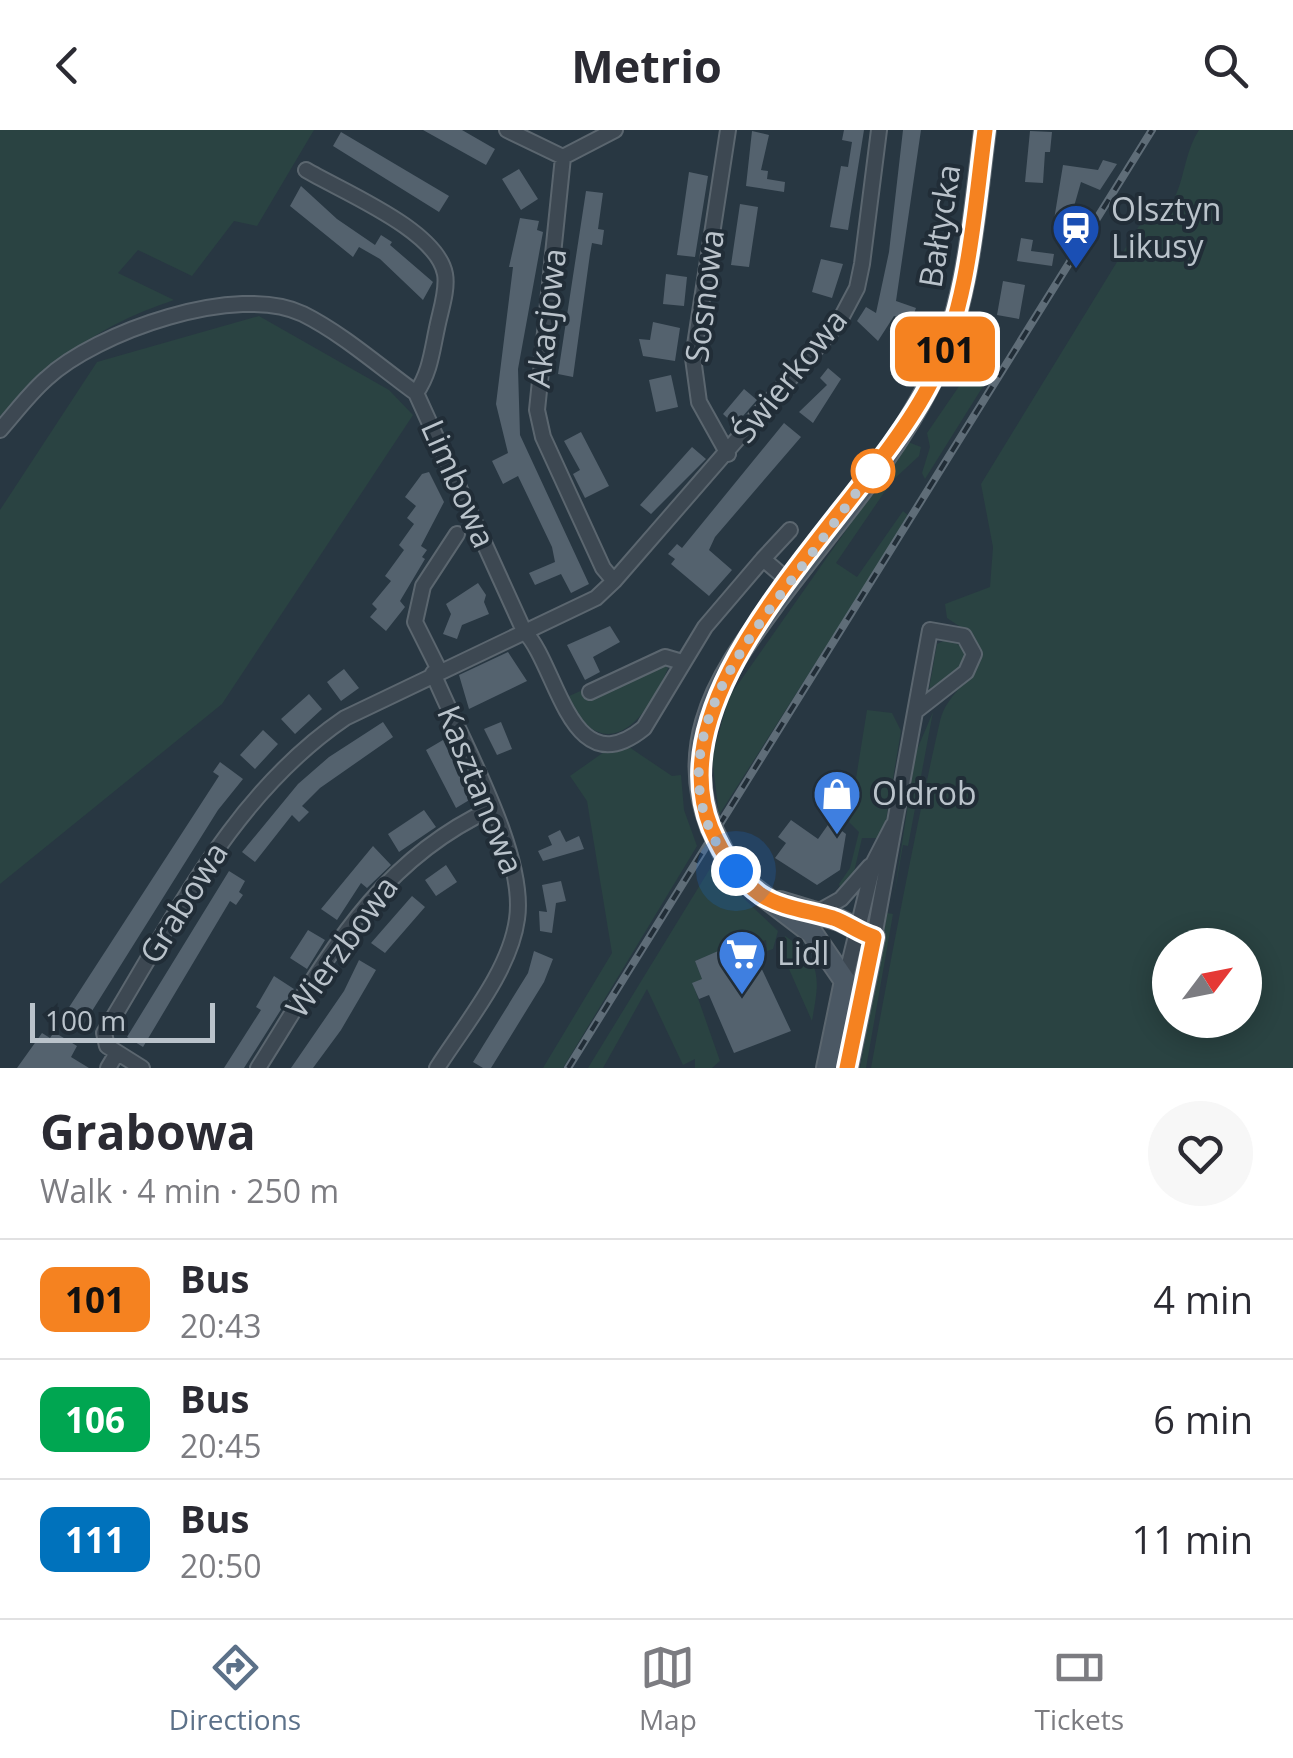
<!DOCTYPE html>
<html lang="en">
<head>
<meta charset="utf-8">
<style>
	body { margin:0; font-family:"Open Sans",sans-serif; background:#f7f7f7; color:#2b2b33; height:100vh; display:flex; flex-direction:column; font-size:38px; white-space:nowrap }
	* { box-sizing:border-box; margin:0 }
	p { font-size:32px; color:#7c7c81 }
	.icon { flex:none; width:55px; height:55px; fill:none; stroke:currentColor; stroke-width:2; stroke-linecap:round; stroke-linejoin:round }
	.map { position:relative; height:938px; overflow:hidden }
	.panel { display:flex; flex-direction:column; background:#fff; flex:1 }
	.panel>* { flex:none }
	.badge { padding:0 20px; border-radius:15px; font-size:35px; line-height:65px }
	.needle { width:65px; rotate:58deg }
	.controls { position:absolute; left:1152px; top:798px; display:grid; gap:20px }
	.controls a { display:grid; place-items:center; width:110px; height:110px; border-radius:50%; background:#fff; box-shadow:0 5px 25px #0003; font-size:50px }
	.scale { position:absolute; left:30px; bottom:25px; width:185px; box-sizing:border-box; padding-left:10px; border:5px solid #bac3cb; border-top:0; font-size:28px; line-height:35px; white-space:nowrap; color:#bac3cb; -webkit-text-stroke:8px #212d37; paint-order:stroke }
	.you { position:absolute; width:50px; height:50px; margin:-25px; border:8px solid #fff; border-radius:50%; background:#1a73e8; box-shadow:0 0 0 15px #1a73e833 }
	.map>.badge { position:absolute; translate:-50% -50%; box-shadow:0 0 0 5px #fff }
	.round { display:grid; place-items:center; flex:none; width:105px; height:105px; border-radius:52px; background:#f7f7f7 }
	.overview { display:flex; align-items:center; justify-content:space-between; height:170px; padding:0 40px }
	h1 { font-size:48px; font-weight:700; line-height:75px }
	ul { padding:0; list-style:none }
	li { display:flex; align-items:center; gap:30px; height:120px; padding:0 40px; border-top:2px solid #e1e1e2 }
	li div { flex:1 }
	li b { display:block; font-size:38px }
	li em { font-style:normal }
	li .badge { min-width:110px; font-weight:700; text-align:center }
	header { display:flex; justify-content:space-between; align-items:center; height:130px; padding:0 40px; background:#fff; font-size:45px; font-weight:700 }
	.tabs { display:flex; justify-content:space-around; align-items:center; height:140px; border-top:2px solid #e1e1e2; background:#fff; font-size:28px; color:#7c7c81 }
	.tabs a { display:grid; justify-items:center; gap:5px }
	.tabs .active { color:#5c7189 }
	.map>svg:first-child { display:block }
	.green { fill:#2a4342; fill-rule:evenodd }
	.building { fill:#54626e }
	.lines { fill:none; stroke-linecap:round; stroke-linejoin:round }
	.street-casing { stroke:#5b666f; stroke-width:18 }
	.secondary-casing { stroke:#5b666f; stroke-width:24 }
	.street { stroke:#3d4852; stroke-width:14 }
	.secondary { stroke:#4b5864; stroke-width:20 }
	.rail-casing { stroke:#5f6d78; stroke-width:8 }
	.rail { stroke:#212d37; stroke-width:4; stroke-dasharray:11; stroke-linecap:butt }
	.secondary-bridge-casing { stroke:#5b666f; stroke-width:24; stroke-linecap:butt }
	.secondary-bridge { stroke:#4b5864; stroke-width:20 }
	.line-casing { stroke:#fff; stroke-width:22 }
	.line { stroke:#f58220; stroke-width:15 }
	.walk { stroke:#bac3cb; stroke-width:10; stroke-dasharray:0 18 }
	.stop-dot { fill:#fff; stroke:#f58220; stroke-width:5 }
	.labels { text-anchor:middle; stroke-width:8; stroke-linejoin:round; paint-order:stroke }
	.poi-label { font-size:32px; fill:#bac3cb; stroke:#212d37; text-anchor:start }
	.street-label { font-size:32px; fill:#bac3cb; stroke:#212d37 }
</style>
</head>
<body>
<header><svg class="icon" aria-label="back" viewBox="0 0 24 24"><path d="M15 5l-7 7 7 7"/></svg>Metrio<svg class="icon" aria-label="search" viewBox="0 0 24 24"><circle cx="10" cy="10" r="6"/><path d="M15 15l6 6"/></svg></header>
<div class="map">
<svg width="1293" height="938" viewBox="0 0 1293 938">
	<rect width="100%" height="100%" fill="#283742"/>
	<path class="green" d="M0 0H314L257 96 234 91 192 146 138 120 118 143 174 170C92 198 61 227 0 286Z
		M1199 0H1293V938H871C892 822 914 706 940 591 948 556 989 547 974 506L947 488 945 474 990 457 993 417 981 354 1139 96C1190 80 1176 36 1199 0ZM1170 815H1245V890H1170Z
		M259 186 389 260 413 285 222 574 0 754V380L97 232Z
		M975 233 992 242 925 349 922 343 930 317 927 303Z
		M908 312 921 317 919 326 892 351 836 433 857 447 903 381 909 386 719 685 712 627 729 567Z
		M949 508 965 520 963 536 929 559 937 514Z
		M664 535 668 538C647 591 604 640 567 567L587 558 593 568Z
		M867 580 892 583 901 601 883 708H862L854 742 841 762 839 754 850 738 859 702 849 692Z
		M933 582 908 716 903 715 893 772 916 622Z
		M629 617 672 646 681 645 684 680 697 716 563 938H543L612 823 587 671 570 646 604 622Z
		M711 737 778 801 773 819 767 821 766 810 750 817 758 824 746 830 738 813 695 831 702 849 693 854 720 931 712 938H695V929L683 935 647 859 603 938H588Z
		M887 783 893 784 866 938H860Z
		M785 806C824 831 819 851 812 891L781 821Z"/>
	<path class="building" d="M423 0H462L495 19 486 35Z
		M844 0H864L848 100 830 97 841 36 848 37 852 12 842 10Z
		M903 0H921L896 171 916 178 911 192 894 186 878 211 857 191 866 177 876 183 889 122Z
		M752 1 769 5 761 40 768 41 767 49 785 52 784 62 746 56Z
		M1030 1 1052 2 1050 22H1045L1043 53 1025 52Z
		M341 2 449 66 439 82 333 16Z
		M1103 30 1117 34 1100 60 1081 52 1073 80 1062 97 1053 96 1063 35 1098 40Z
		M519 39 538 69 521 80 502 49Z
		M689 42 708 46 695 127 677 125Z
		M301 56 337 89 375 115 381 105 392 112 390 115 433 152 423 170 380 129 359 117 353 127 290 76Z
		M586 61 603 63 598 99 604 100 602 115 592 113 590 124 573 247 558 244Z
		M740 74 758 77 749 137 731 135Z
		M520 88 539 91 537 100 543 102 518 239 520 305 589 454 571 463 561 444 535 455 529 443 555 432 552 417 518 346 503 354 492 331 508 323 496 274 513 137H509Z
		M1021 108 1033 110 1031 121 1054 124 1052 136 1017 131Z
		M821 129 843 134 832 168 812 162Z
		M666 144 687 147 684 176 663 174Z
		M1003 151 1025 155 1019 189 997 185Z
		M653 192 680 198 675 231 643 226 639 209 650 210Z
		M828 238 841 249 813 293 799 282 827 255 820 248Z
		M671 245 678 277 656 282 649 250Z
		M744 259 757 270 735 295 723 284Z
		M784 293 801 307 715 407 709 420 732 440 709 466 671 434 675 429 668 424 677 414 682 418Z
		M581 302 609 356 585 368 573 344 580 340 564 311Z
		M692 317 706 329 651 384 640 375Z
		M429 342 444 372 421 416 427 420 422 427 425 429 400 471 405 477 386 501 370 487 377 479 372 474 391 451 385 446 404 420 399 415 414 394 407 388 416 376 405 367 422 344Z
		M478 453 486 465 484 472 489 484 462 495 457 509 443 504 451 484 446 474Z
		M610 496 620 512 593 527 600 542 585 550 567 515Z
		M508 522 527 551 469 579 459 545Z
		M344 539 359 558 341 571 327 552Z
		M309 564 322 579 295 604 281 589Z
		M383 592 393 607 320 658 302 676 309 682 299 692 292 685 255 732 242 722 298 654 329 627Z
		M501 592 512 619 497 625 484 599Z
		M263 600 278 614 255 639 240 625Z
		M443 610 471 669 456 678 426 620Z
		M220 632 243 649 218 680 82 897 64 885 219 646 213 642Z
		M424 680 436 697 399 722 388 704Z
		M791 690 818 709 830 692 846 704 840 740 817 755 775 728 786 713 778 707Z
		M560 700 566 712 579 706 584 719 543 731 538 721 552 715 548 706Z
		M373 716 391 735 367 758 361 753 337 790 321 779Z
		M446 735 457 752 436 766 425 750Z
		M229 741 245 751 239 762 243 765 236 775 230 771 143 917 127 907Z
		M561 751 566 771 556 773 552 803 540 801 539 781 547 782 542 755Z
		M412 766 425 777 385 823 371 813Z
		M308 800 325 810 307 839 290 828Z
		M739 812 748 833 757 829 791 901 734 923 709 865 699 869 692 853 702 849 695 831Z
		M534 821 553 829 544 852 491 938H483L473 932 528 843Z
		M359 830 376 840 341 900 313 938H291L344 861Z
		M274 846 294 859 244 938H224L261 880 256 877Z
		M54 902 77 916 71 927 89 938H17L42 903 50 908Z"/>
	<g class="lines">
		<g class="street-casing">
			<path id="street" d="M507 0 563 27 615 0
				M728 0 693 228 699 272 728 324
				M563 27 537 280 543 307 603 438 614 451
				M306 40C343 62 437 100 445 144 448 160 440 182 437 198 432 221 430 243 416 263
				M416 263 524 501C558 535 570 658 644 598L705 497 763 429 790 452
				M0 300C15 283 29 264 46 249 96 202 238 152 303 184 343 204 380 237 416 263
				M763 429 790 400
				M439 540 415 492 423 456 457 404
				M433 543C459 607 527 723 517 789 510 841 465 894 437 938
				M590 562 665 527 682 532
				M816 783 841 769 870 736
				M874 807 930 500 964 506 974 524 966 542 916 581
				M845 851 874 732 893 695
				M108 938 117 923
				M142 938 107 916 104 903C174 789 232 665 345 588L596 468 614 451 839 192 857 158 862 134 879 0
				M258 938C324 834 374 733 491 679"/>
		</g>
		<g class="secondary-casing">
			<path id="secondary" d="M711 697C698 663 696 627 706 592 719 546 750 506 778 468 830 398 892 330 931 251 969 175 974 83 985 0
				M724 724 752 757 812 803 845 851 827 938
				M780 772 839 790 874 807 847 938"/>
		</g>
		<use href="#street" class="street"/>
		<use href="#secondary" class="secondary"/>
		<g class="rail-casing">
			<path id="rail" d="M568 938 1152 0"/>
		</g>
		<use href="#rail" class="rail"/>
		<g class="secondary-bridge-casing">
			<path id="secondary-bridge" d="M711 697 724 724"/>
		</g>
		<use href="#secondary-bridge" class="secondary-bridge"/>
	</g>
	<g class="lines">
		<g class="line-casing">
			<path id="line" d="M847 938 874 807C859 803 848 793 833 788 810 781 781 778 761 765 738 749 722 724 711 698 652 551 868 378 931 252 969 175 974 84 985 0"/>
		</g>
		<use href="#line" class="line"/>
		<path class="walk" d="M736 741C647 636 737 521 803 435 826 405 855 363 873 341"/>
	</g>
	<defs>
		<g id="station-pin" transform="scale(2.5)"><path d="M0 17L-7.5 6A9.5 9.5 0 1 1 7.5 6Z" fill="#1a4fb4" stroke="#212d37"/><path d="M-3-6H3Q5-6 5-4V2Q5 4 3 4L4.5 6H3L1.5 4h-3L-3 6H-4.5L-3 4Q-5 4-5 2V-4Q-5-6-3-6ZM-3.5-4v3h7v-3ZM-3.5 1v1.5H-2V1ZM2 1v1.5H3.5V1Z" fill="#fff"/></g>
		<g id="shop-pin" transform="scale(2.5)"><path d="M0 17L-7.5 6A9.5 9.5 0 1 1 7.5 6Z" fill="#3f7fe0" stroke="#212d37"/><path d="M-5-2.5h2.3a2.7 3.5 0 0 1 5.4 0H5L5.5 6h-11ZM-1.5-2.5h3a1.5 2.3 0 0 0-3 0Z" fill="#fff"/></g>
		<g id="supermarket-pin" transform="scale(2.5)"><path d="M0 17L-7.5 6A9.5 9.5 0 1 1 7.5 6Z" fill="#3f7fe0" stroke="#212d37"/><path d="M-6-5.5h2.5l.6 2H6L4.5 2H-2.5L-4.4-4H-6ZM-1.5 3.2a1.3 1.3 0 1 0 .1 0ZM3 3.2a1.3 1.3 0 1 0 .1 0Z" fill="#fff"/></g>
	</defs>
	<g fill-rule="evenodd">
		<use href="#station-pin" x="1076" y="98"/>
		<use href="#shop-pin" x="837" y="664"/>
		<use href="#supermarket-pin" x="742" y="824"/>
	</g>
	<circle class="stop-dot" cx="873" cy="341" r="20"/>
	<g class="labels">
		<g class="poi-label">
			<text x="1111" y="91">Olsztyn<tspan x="1111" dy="37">Likusy</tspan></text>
			<text x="872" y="675">Oldrob</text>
			<text x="777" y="835">Lidl</text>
		</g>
		<g class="street-label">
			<text transform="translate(940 96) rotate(-81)" y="11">Bałtycka</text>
			<text transform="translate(705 166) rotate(-83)" y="11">Sosnowa</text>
			<text transform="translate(547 188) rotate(-83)" y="11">Akacjowa</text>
			<text transform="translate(790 246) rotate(-51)" y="11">Świerkowa</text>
			<text transform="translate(458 354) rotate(66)" y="11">Limbowa</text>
			<text transform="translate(480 660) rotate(68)" y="11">Kasztanowa</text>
			<text transform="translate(184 773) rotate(-58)" y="11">Grabowa</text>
			<text transform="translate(342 817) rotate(-54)" y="11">Wierzbowa</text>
		</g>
	</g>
</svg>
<div class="controls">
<a><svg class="needle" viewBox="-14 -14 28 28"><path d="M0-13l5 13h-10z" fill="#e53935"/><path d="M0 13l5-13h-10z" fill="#7c7c81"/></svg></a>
</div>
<div class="scale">100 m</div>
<div class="you" style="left:736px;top:741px"></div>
<b class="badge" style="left:945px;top:219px;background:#f58220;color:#111">101</b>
</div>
<section class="panel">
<div class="overview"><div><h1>Grabowa</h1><p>Walk · 4 min · 250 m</p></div><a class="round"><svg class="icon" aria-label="heart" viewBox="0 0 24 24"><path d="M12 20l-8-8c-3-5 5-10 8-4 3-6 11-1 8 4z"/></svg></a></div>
<ul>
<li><span class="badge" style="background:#f58220;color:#111">101</span><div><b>Bus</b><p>20:43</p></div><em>4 min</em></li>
<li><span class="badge" style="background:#00a651;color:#fff">106</span><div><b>Bus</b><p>20:45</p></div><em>6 min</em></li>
<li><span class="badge" style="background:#0072bc;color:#fff">111</span><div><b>Bus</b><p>20:50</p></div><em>11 min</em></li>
</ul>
</section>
<nav class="tabs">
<a class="active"><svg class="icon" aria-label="directions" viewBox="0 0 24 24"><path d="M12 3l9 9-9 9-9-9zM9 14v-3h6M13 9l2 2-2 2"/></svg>Directions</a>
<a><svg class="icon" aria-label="map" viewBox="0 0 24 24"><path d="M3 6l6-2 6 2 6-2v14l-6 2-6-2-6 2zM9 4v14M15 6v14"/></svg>Map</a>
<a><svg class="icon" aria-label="tickets" viewBox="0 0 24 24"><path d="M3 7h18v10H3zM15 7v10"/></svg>Tickets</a>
</nav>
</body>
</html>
